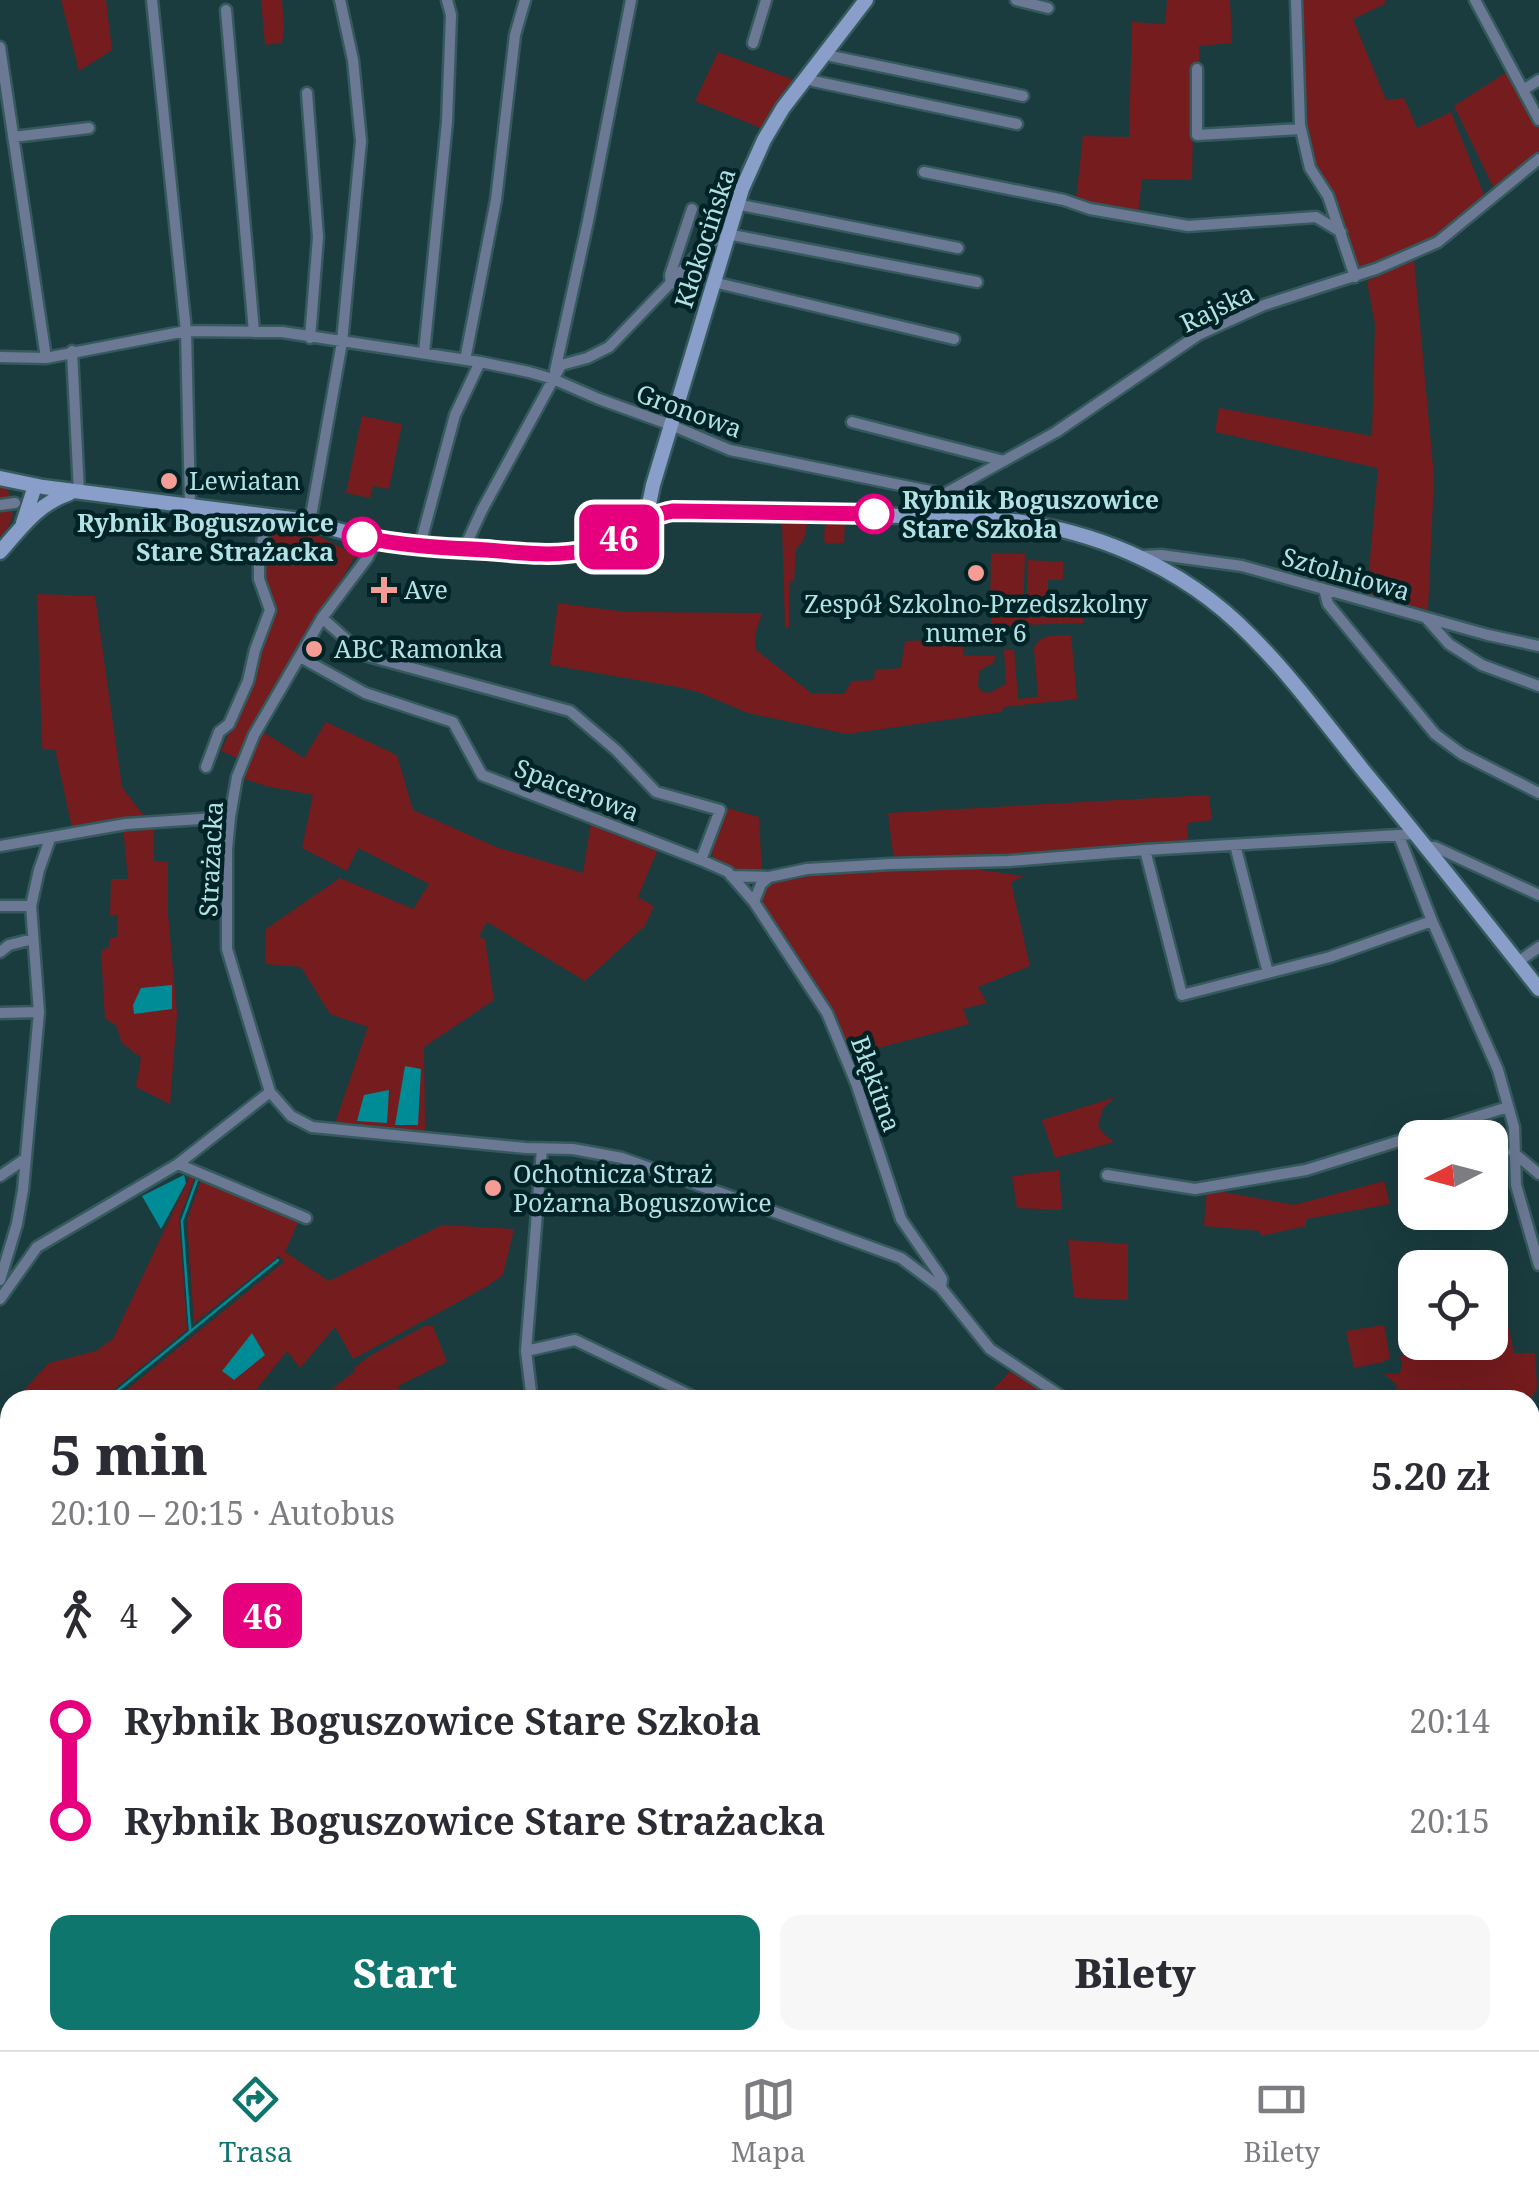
<!DOCTYPE html>
<html lang="pl">
<head>
<meta charset="utf-8">
<style>
	body { margin:0; font-family:"Noto Serif",serif; background:#f7f7f7; color:#2b2b33; height:100vh; display:flex; flex-direction:column; font-size:38px; white-space:nowrap }
	* { box-sizing:border-box; margin:0 }
	p { font-size:32px; color:#7c7c81 }
	.icon { flex:none; width:55px; height:55px; fill:none; stroke:currentColor; stroke-width:2; stroke-linecap:round; stroke-linejoin:round }
	.map { position:relative; flex:1; overflow:hidden }
	.side { position:absolute; left:0px; top:1390px; width:1540px; height:660px; display:flex; flex-direction:column; background:#fff; border-radius:30px 30px 0 0; box-shadow:0 10px 40px #0002 }
	.side>* { flex:none }
	.badge { padding:0 20px; border-radius:15px; font-size:35px; line-height:65px }
	.needle { width:65px; rotate:264deg }
	.controls { position:absolute; left:1398px; top:1120px; display:grid; gap:20px }
	.controls a { display:grid; place-items:center; width:110px; height:110px; border-radius:20px; background:#fff; box-shadow:0 10px 40px #0002; font-size:50px }
	.map>.badge { position:absolute; translate:-50% -50%; box-shadow:0 0 0 5px #fff }
	.legs { display:flex; align-items:center; gap:15px; height:110px; padding:0 50px; font-size:32px }
	.legs p { margin-inline-start:auto }
	.headline { display:flex; align-items:center; justify-content:space-between; height:170px; padding:0 50px }
	h1 { font-size:55px; font-weight:800; line-height:75px }
	.cta { display:flex; gap:20px; margin-top:auto; padding:20px 50px }
	.cta a { flex:1; height:115px; border-radius:20px; background:#0f766e; color:#fff; font-size:40px; font-weight:800; line-height:115px; text-align:center }
	.cta a+a { background:#f7f7f7; color:#2b2b33 }
	ul { padding:0 50px; list-style:none }
	li { display:flex; align-items:center; gap:35px; height:100px; font-size:38px }
	li i { display:grid; place-items:center; width:15px; height:100%; margin:0 12px; background:currentColor }
	li i::after { content:''; width:25px; height:25px; margin:-12px; border:8px solid; border-radius:50%; background:#fff }
	li p { margin-inline-start:auto }
	li:first-child i { background:linear-gradient(#0000 50%,currentColor 0) }
	li:last-child i { background:linear-gradient(currentColor 50%,#0000 0) }
	.tabs { display:flex; justify-content:space-around; align-items:center; height:140px; border-top:2px solid #e1e1e2; background:#fff; font-size:28px; color:#7c7c81 }
	.tabs a { display:grid; justify-items:center; gap:5px }
	.tabs .current { color:#0f766e }
	.map>svg:first-child { display:block }
	.green { fill:#751c1e }
	.water { fill:#008c97 }
	.lines { fill:none; stroke-linecap:round; stroke-linejoin:round }
	.stream { stroke:#008c97; stroke-width:2.5 }
	.street-casing { stroke:#355a5d; stroke-width:15 }
	.secondary-casing { stroke:#355a5d; stroke-width:19 }
	.street { stroke:#6b7994; stroke-width:10 }
	.secondary { stroke:#899ec8; stroke-width:14 }
	.line-1-casing { stroke:#fff; stroke-width:22 }
	.line-1 { stroke:#e6007e; stroke-width:15 }
	.poi-dot { fill:#f59c95; stroke:#002326; stroke-width:4 }
	.stop-1-dot { fill:#fff; stroke:#e6007e; stroke-width:5 }
	.labels { text-anchor:middle; stroke-width:9; stroke-linejoin:round; paint-order:stroke }
	.street-label { font-size:25px; fill:#b2e2e6; stroke:#002326 }
	.poi-label { font-size:25px; fill:#b2e2e6; stroke:#002326; text-anchor:start }
	.stop-label { font-size:25px; font-weight:bold; fill:#b2e2e6; stroke:#002326; text-anchor:start }
</style>
</head>
<body>
<div class="map">
<svg width="1539" height="2050" viewBox="0 0 1539 2050">
	<rect width="100%" height="100%" fill="#1a3c3f"/>
	<path class="green" d="M61 0H106L112 50 79 71Z
		M261 0H282L284 30 282 43 265 45Z
		M1167 0H1230L1232 43 1199 46V65L1194 66 1192 180 1142 179 1138 214 1087 205 1076 200 1083 136 1129 137 1132 22 1165 24Z
		M1301 0H1385V4L1353 19 1386 100 1404 98 1417 128 1451 112 1485 197 1428 242 1359 268 1328 185 1317 170 1306 128Z
		M718 52 797 81 763 129 695 101Z
		M1510 70 1539 123V153L1495 191 1454 106Z
		M1414 260 1434 477 1428 610 1367 594 1378 468 1215 432 1219 408 1372 436 1375 324 1367 281Z
		M362 416 402 424 389 489 373 486 370 498 346 493Z
		M0 487 7 488C16 507 15 523 0 537Z
		M782 522H807C806 534 805 540 796 549L794 581H789V627L785 629Z
		M825 522H845L844 543 826 544 824 540Z
		M274 524 309 531 356 555 237 758 221 751 245 698 273 612 263 573V553Z
		M991 553 1025 554 1023 614 990 613Z
		M1028 560 1063 562V580H1048V613H1027V580H1030L1027 579Z
		M37 594 95 596 122 787 144 816 72 828 55 749 43 750 42 744Z
		M558 603 626 612 762 613 755 635 756 650 811 693 844 694 852 681 874 680 875 670 901 668 905 641 962 639 964 655 996 656 993 663 979 671 978 687 982 692 989 693 1006 684 1004 650 1014 649 1018 699 1038 697 1034 648C1040 633 1057 636 1071 635L1077 699 1003 707 1002 712 847 734 748 713 698 692 678 687 550 665Z
		M1083 616V623L991 626 992 618Z
		M326 722 397 755 413 810 496 847 583 873 591 822 658 849 638 897 654 906 645 926 585 981 487 922 479 936 485 939 494 1000 424 1047 425 1132 334 1126 368 1027 330 1014 301 967 265 964 266 929 340 878 413 909 429 884 358 848 347 871 302 848 313 795 266 786 242 778 263 732 304 758Z
		M1209 795 1212 820 1187 823 1188 844 894 861 888 813Z
		M723 807 759 817 762 873 737 872 713 860C709 837 729 830 723 807Z
		M153 826 154 861 168 862V914L177 1014 170 1104 136 1087 141 1058 122 1043 116 1025 105 1019 101 951 109 947 110 938 117 937 118 915 110 916 111 879H128L123 827Z
		M960 867 1024 876 1011 882 1030 966 978 987 987 1003 963 1009 969 1024 852 1055 831 1006 807 976 759 901V891L777 877Z
		M1116 1097 1103 1108 1098 1126 1104 1134 1114 1142 1055 1158 1042 1120Z
		M1059 1170 1062 1210 1017 1208 1012 1176Z
		M190 1176 195 1177 179 1218 187 1330 102 1399 46 1397 44 1400H18L22 1392 49 1363 96 1351 113 1339Z
		M202 1178 299 1220 285 1252 329 1281 442 1225 514 1229 503 1275 486 1287 353 1359 335 1327 300 1368 287 1351 248 1400H114L284 1262 279 1256 194 1323 187 1220Z
		M1384 1181 1390 1204 1306 1219V1226L1261 1236 1260 1231 1204 1226 1207 1189 1294 1205Z
		M1068 1240 1128 1244V1300L1074 1298Z
		M1503 1301 1514 1353H1535L1537 1387 1530 1402V1400H1482L1462 1388 1450 1400H1400L1396 1384 1384 1374 1400 1373 1402 1363 1400 1356 1484 1353 1483 1343 1490 1342V1305Z
		M1384 1325 1390 1358 1383 1362 1354 1368 1346 1331Z
		M425 1326H433L447 1362 398 1386 404 1400H333L329 1391 355 1371 354 1368 371 1355Z
		M1010 1371 1054 1400H989V1394Z
		M10 1453V1526L0 1525V1466Z
		M10 1604V1974L0 1967V1605Z
		M1532 1612 1539 1616V1664L1530 1659Z
		M10 2008V2040H529L536 2050H0V2017Z
		M551 2040H1053L1068 2044 1077 2050H559Z"/>
	<path class="water" d="M172 985V1009L134 1014 133 1005 141 988Z
		M405 1066 421 1069 418 1125H395Z
		M389 1090 387 1123 357 1121 364 1095Z
		M184 1175 186 1183 161 1229 142 1196Z
		M252 1333 265 1355 234 1380 222 1371Z
		M1053 2040H1242L1238 2050H1077L1068 2044Z"/>
	<g class="lines">
		<path class="stream" d="M190 1330 182 1221 198 1177
			M47 1400H53
			M106 1400 278 1260
			M0 1460 10 1447
			M0 1559H10
			M0 2013 10 2004"/>
		<g class="street-casing">
			<path id="street" d="M152 0 186 331 190 504
				M1016 0 1048 8
				M1296 0 1300 125 1310 168 1328 196 1355 277
				M1475 0 1539 120
				M226 10 254 332
				M753 43 766 0
				M0 47 46 358
				M826 51 831 56 1023 96
				M1197 69V135L1301 129
				M806 77 813 81 1017 124
				M1523 90 1539 80
				M307 93 318 237 310 338
				M13 137 89 128
				M924 172 1064 200 1090 209 1188 226 1316 217 1341 232
				M736 204 958 248
				M713 282 954 339
				M671 284 670 275 692 209
				M72 351 79 492
				M424 353 447 122 451 15 447 0
				M0 357 46 358 186 331 282 332 480 362 529 372 553 379 599 399 671 425 730 450 944 494
				M465 360 496 200 515 35 525 0
				M555 371 588 221 631 0
				M852 422 1004 461
				M0 505 15 503
				M921 515 944 494 1056 432 1198 335 1264 305 1376 269 1438 242 1539 159
				M310 522 342 342 361 141 353 60 340 0
				M375 540 368 557 322 618 254 735 237 777 230 817 227 849V949L270 1092 291 1116 312 1127 526 1148 573 1149 622 1158 780 1214 901 1258 941 1288 990 1349 1067 1400
				M420 545 455 415 480 362
				M464 549 482 510 561 365 587 358 609 347 708 244 727 234 977 282
				M1141 556 1161 555 1242 566 1488 635 1539 646
				M1324 589 1328 604 1435 734 1462 754 1539 793
				M322 618 364 655 570 711 616 750 656 792 720 810 701 860 728 872 754 902 827 1013 856 1083 901 1219 937 1271 942 1279 941 1288
				M1426 618 1449 644 1482 665 1539 686
				M300 657 365 693 453 722 482 775 701 860
				M206 767 219 732 229 724 248 681 255 650 270 610 259 579V557L268 515
				M1399 836 1432 921 1498 1070 1514 1127 1516 1185 1539 1265
				M1235 845 1268 973
				M0 846 126 824 230 817
				M1426 847H1435L1539 895
				M1145 850 1182 995 1330 957 1432 921
				M731 876 769 877
				M754 902 761 884 769 877 807 869 890 864 1009 861 1145 850 1416 834
				M0 906H31
				M0 952 9 945 33 939
				M1518 962 1539 947
				M0 1013 39 1012
				M1513 1152 1539 1174
				M178 1164 306 1218
				M1107 1175 1195 1189 1306 1170 1508 1107
				M0 1176 25 1159
				M0 1280 17 1224 23 1190 39 1012 31 906 39 870 50 839
				M0 1299 37 1247 178 1164 270 1092
				M526 1351 575 1340 700 1400
				M532 1400 526 1351 542 1149
				M1530 1604 1539 1589
				M1530 1908 1539 1919
				M535 2040 542 2050
				M1341 2050 1343 2040"/>
		</g>
		<g class="secondary-casing">
			<path id="secondary" d="M0 478 43 487 300 520 375 540 532 554 585 551 603 545 654 515 682 511 987 518C1087 526 1181 564 1251 636 1292 677 1327 725 1363 770 1423 842 1481 916 1539 989
				M646 519 653 485 742 189 764 140 783 108 866 0
				M23 523 35 486
				M0 552C21 528 39 503 70 493"/>
		</g>
		<use href="#street" class="street"/>
		<use href="#secondary" class="secondary"/>
	</g>
	<g class="lines">
		<g class="line-1-casing">
			<path id="line-1" d="M362 537C402 546 445 548 487 550 520 553 556 557 588 550 620 542 641 516 673 511L874 514"/>
		</g>
		<use href="#line-1" class="line-1"/>
	</g>
	<g class="poi-dot">
		<circle cx="169" cy="481" r="10"/>
		<circle cx="976" cy="573" r="10"/>
		<path d="M379 575h10v10h10v10h-10v10h-10v-10h-10v-10h10z"/>
		<circle cx="314" cy="649" r="10"/>
		<circle cx="493" cy="1188" r="10"/>
	</g>
	<g class="stop-1-dot">
		<circle cx="874" cy="514" r="18"/>
		<circle cx="362" cy="537" r="18"/>
	</g>
	<g class="labels">
		<g class="street-label">
			<text transform="translate(705 238) rotate(-72)" y="9">Kłokocińska</text>
			<text transform="translate(1217 308) rotate(-26)" y="9">Rajska</text>
			<text transform="translate(689 411) rotate(20)" y="9">Gronowa</text>
			<text transform="translate(1346 574) rotate(16)" y="9">Sztolniowa</text>
			<text transform="translate(577 790) rotate(21)" y="9">Spacerowa</text>
			<text transform="translate(211 859) rotate(-87)" y="9">Strażacka</text>
			<text transform="translate(876 1084) rotate(70)" y="9">Błękitna</text>
		</g>
		<g class="poi-label">
			<text x="189" y="490">Lewiatan</text>
			<text x="404" y="599">Ave</text>
			<text x="976" y="613" text-anchor="middle">Zespół Szkolno-Przedszkolny<tspan x="976" dy="29">numer 6</tspan></text>
			<text x="334" y="658">ABC Ramonka</text>
			<text x="513" y="1183">Ochotnicza Straż<tspan x="513" dy="29">Pożarna Boguszowice</tspan></text>
		</g>
		<g class="stop-label">
			<text x="902" y="509">Rybnik Boguszowice<tspan x="902" dy="29">Stare Szkoła</tspan></text>
			<text x="334" y="532" text-anchor="end">Rybnik Boguszowice<tspan x="334" dy="29">Stare Strażacka</tspan></text>
		</g>
	</g>
</svg>
<div class="controls">
<a><svg class="needle" viewBox="-14 -14 28 28"><path d="M0-13l5 13h-10z" fill="#e53935"/><path d="M0 13l5-13h-10z" fill="#7c7c81"/></svg></a>
<a><svg class="icon" aria-label="locate" viewBox="0 0 24 24"><circle cx="12" cy="12" r="6"/><path d="M12 2v4M12 18v4M2 12h4M18 12h4"/></svg></a>
</div>
<b class="badge" style="left:619px;top:537px;background:#e6007e;color:#fff">46</b>
<section class="side">
<div class="headline"><div><h1>5 min</h1><p>20:10 – 20:15 · Autobus</p></div><b>5.20 zł</b></div>
<div class="legs"><svg class="icon" aria-label="walk" viewBox="0 0 24 24"><circle cx="13" cy="4" r="2"/><path d="M13 8l-2 6 4 7M11 14l-3 7M7 12l3-4h3l4 4"/></svg>4<svg class="icon" aria-label="forward" viewBox="0 0 24 24"><path d="M9 5l7 7-7 7"/></svg><b class="badge" style="background:#e6007e;color:#fff">46</b></div>
<ul>
<li><i style="color:#e6007e"></i><b>Rybnik Boguszowice Stare Szkoła</b><p>20:14</p></li>
<li><i style="color:#e6007e"></i><b>Rybnik Boguszowice Stare Strażacka</b><p>20:15</p></li>
</ul>
<div class="cta"><a>Start</a><a>Bilety</a></div>
</section>
</div>
<nav class="tabs">
<a class="current"><svg class="icon" aria-label="directions" viewBox="0 0 24 24"><path d="M12 3l9 9-9 9-9-9zM9 14v-3h6M13 9l2 2-2 2"/></svg>Trasa</a>
<a><svg class="icon" aria-label="map" viewBox="0 0 24 24"><path d="M3 6l6-2 6 2 6-2v14l-6 2-6-2-6 2zM9 4v14M15 6v14"/></svg>Mapa</a>
<a><svg class="icon" aria-label="tickets" viewBox="0 0 24 24"><path d="M3 7h18v10H3zM15 7v10"/></svg>Bilety</a>
</nav>
</body>
</html>
